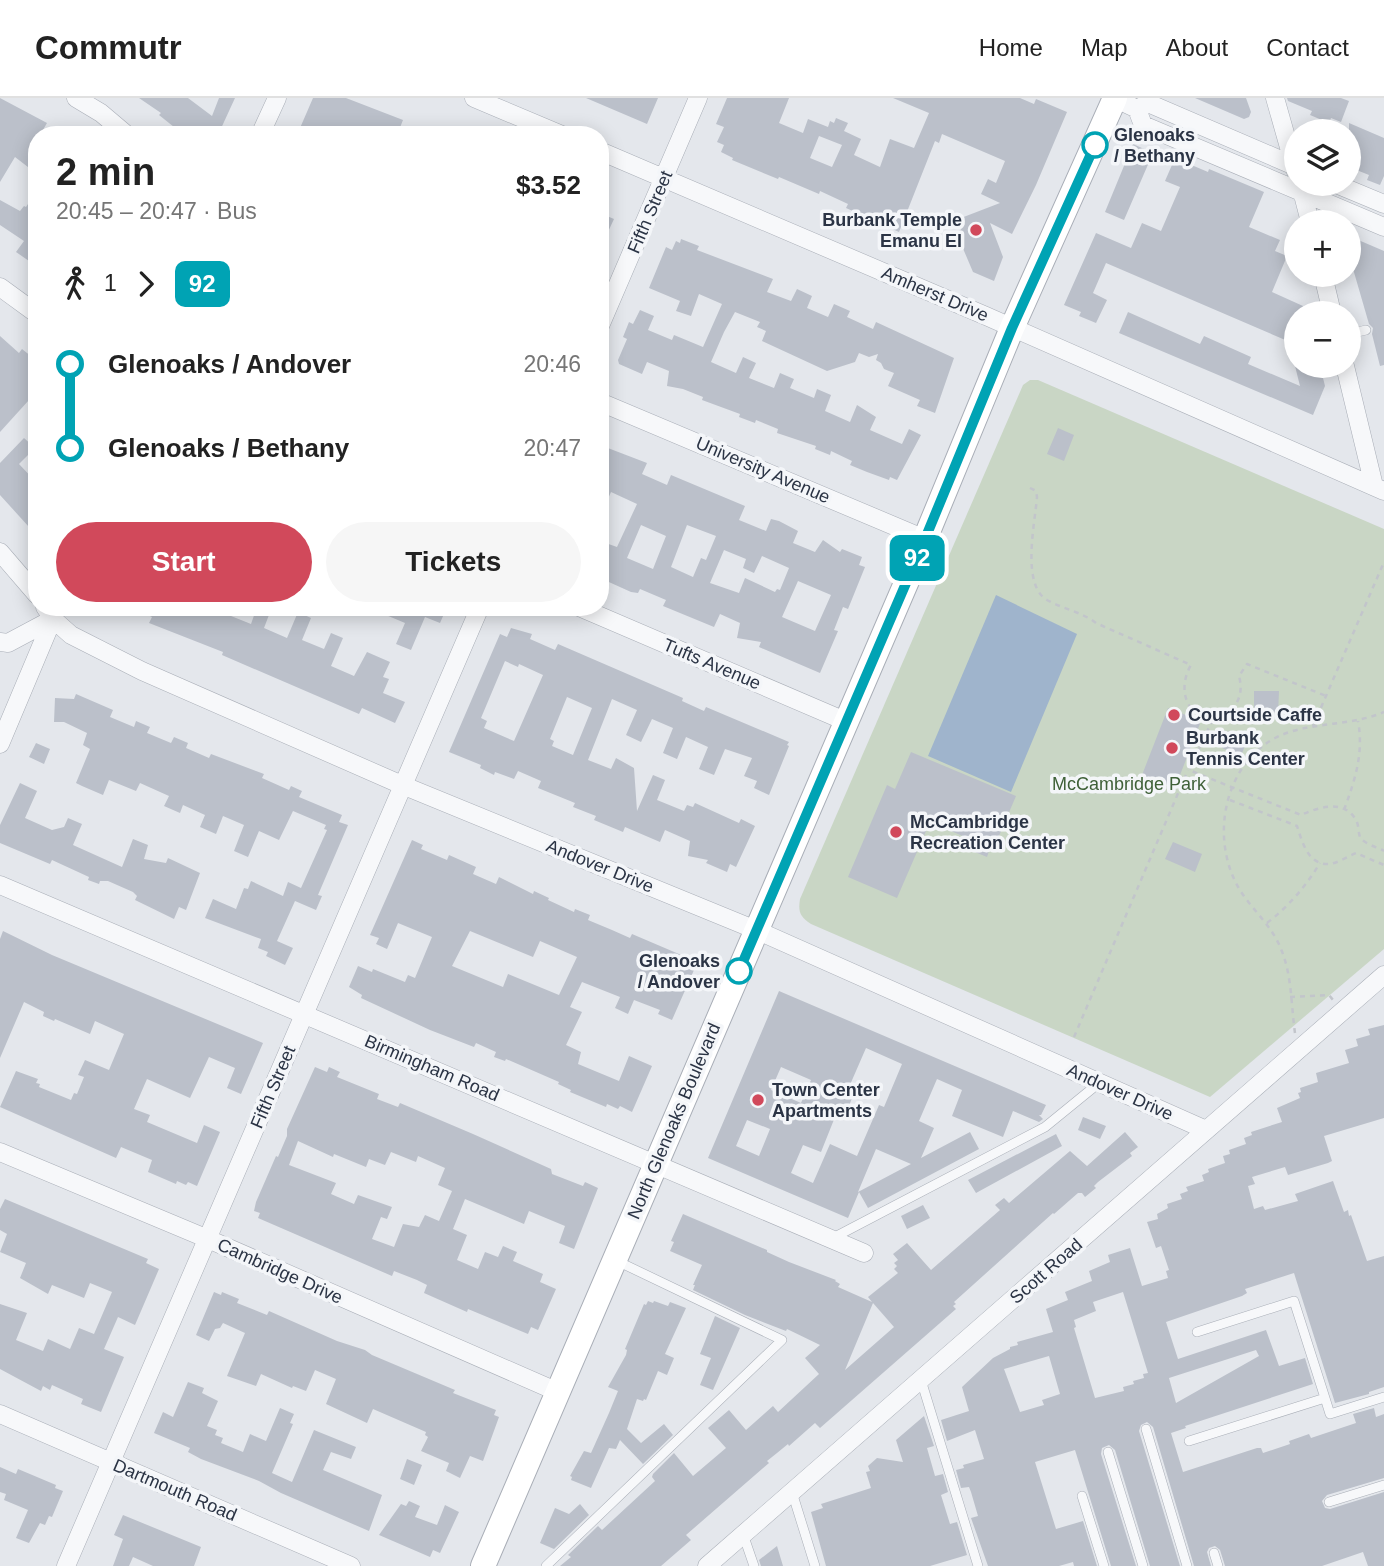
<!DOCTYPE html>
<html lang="en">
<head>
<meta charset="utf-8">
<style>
	body { margin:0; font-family:Helvetica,sans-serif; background:#f6f6f6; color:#222; height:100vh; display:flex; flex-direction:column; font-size:26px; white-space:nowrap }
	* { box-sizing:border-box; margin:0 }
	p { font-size:23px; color:#767676 }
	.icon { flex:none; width:38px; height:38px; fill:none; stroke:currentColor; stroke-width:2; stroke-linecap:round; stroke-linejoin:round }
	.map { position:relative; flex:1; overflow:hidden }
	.panel { position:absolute; left:28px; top:28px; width:581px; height:490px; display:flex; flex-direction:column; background:#fff; border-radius:28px; box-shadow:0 4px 18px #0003 }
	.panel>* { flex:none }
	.badge { padding:0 14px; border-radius:10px; font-size:24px; line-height:46px }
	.tools { position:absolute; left:1284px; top:21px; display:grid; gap:14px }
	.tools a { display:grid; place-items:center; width:77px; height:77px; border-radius:50%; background:#fff; box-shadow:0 4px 18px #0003; font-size:35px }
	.map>.badge { position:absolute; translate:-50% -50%; box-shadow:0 0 0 4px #fff }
	.legs { display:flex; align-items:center; gap:10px; height:77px; padding:0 28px; font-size:23px }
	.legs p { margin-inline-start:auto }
	.summary { display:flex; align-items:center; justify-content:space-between; height:119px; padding:0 28px }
	h1 { font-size:38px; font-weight:700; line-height:52px }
	.cta { display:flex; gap:14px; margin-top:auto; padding:14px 28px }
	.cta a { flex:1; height:80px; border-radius:42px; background:#d1495b; color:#fff; font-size:28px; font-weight:700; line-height:80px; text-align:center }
	.cta a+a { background:#f6f6f6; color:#222 }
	ul { padding:0 28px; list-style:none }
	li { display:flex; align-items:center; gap:24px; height:84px; font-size:26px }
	li i { display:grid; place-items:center; width:10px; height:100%; margin:0 9px; background:currentColor }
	li i::after { content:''; width:18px; height:18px; margin:-9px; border:5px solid; border-radius:50%; background:#fff }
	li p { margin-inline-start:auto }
	li:first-child i { background:linear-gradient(#0000 50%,currentColor 0) }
	li:last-child i { background:linear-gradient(currentColor 50%,#0000 0) }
	header { display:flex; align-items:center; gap:42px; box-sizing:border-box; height:98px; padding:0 35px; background:#fff; border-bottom:2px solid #e0e0e0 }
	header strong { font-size:33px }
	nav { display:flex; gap:38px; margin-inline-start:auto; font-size:24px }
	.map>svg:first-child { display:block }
	.green { fill:#c9d6c5 }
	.water { fill:#9fb4cc }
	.building { fill:#bbc0ca; fill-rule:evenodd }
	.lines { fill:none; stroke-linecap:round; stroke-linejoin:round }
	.lane-casing { stroke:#a9aeb7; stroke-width:10 }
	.street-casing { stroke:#a9aeb7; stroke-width:19 }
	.secondary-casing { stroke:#a9aeb7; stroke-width:26 }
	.path { stroke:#c2c5cb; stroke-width:2.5; stroke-dasharray:5 5; stroke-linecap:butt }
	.lane { stroke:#f7f8fa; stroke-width:9 }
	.street { stroke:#f7f8fa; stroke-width:18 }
	.secondary { stroke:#fff; stroke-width:24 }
	.line-1-casing { stroke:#fff; stroke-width:16 }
	.line-1 { stroke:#00a3b4; stroke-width:10 }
	.stop-1-dot { fill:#fff; stroke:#00a3b4; stroke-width:3.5 }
	.poi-dot { fill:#d1495b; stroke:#f4f6f9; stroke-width:2.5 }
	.labels { text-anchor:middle; stroke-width:7; stroke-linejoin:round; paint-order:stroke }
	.stop-label { font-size:18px; font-weight:bold; fill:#2b3445; stroke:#f4f6f9; text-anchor:start }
	.street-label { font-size:18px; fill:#2b3445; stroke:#f4f6f9 }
	.poi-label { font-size:18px; font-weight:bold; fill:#2b3445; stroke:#f4f6f9; text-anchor:start }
	.park-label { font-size:18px; fill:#3f6138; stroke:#f4f6f9 }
</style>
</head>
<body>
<header>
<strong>Commutr</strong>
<nav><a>Home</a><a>Map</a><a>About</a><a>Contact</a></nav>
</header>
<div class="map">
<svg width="1384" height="1468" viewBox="0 0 1384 1468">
	<rect width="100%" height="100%" fill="#e4e7ec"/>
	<path class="green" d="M1030 282H1038L1384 431V851L1210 999 811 826C800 819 798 814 800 801L1023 287Z"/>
	<path class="water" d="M996 497 1077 536 1011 694 928 658Z"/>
	<path class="building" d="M0 0 47 25 40 37H37V76L15 59 0 84Z
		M139 0H188L212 18 219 0H235L218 37H184L159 17 161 15Z
		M313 0H346L403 22 397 37H297Z
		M586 0H658L647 26Z
		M727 0H789L779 25 803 35 808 21 828 29 830 23 834 25 836 20 848 25 844 33 861 41 854 57 880 69 890 41 914 50 929 15 893 0H1020L1034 6 1036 1 1067 14 1036 87 1012 136 990 125 1003 159 994 183 973 174 956 134 961 132 958 124 962 123 961 120 1000 105 981 96 988 81 996 85 1005 63 942 36 939 45 935 43 899 134 846 110 848 106 820 93 819 96 779 79 778 81 732 62 733 60 721 54 724 47 717 44 724 29 716 26ZM819 38 842 47 832 69 810 60Z
		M1195 0H1246L1251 14 1249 19 1244 21Z
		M1287 0H1341L1349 3 1341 24 1331 20 1329 25 1310 17 1312 13 1288 3Z
		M1349 25 1384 40V78L1380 87 1367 82 1369 77 1349 69Z
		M1133 46 1153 55 1124 122 1105 114Z
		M1175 60 1208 74 1209 71 1264 94 1249 129 1280 142 1275 153 1287 158 1272 194 1303 208 1300 215H1297V247L1106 165 1093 195 1107 202 1096 225 1079 218 1081 214 1064 207 1096 135 1131 150 1142 125 1161 133 1180 89 1165 83Z
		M0 102 20 113 24 108 26 109 28 106 37 112V152L29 163 16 154 24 143 0 127Z
		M600 115 614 121 600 151Z
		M1349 138 1384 153V267L1380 268 1372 236 1373 230 1369 226 1349 157Z
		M681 141 699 148 697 152 773 181 767 194 791 203 797 191 812 198 807 210 828 219 834 206 850 213 847 219 873 231 876 224 954 260 935 315 917 308 920 302 888 288 894 275 884 271 881 265 876 262 878 256 869 259 859 255 855 264 827 273 762 243 766 233 757 229 760 224 735 214 724 234 711 264 736 275 743 259 756 265 749 280 774 290 780 275 794 281 790 290 814 300 817 291 831 297 825 313 850 324 857 307 876 319 870 332 902 346 909 331 921 337 897 382 890 379 889 382 867 374 850 367 852 363 831 353 830 357 815 351 816 348 777 335 778 331 756 322 755 325 739 319 740 316 702 302 703 299 683 291 667 288 669 273 647 264 642 276 619 266 618 262 627 241 623 239 629 224 633 226 640 212 654 218 648 232 672 242 674 237 703 249 722 206 699 196 691 218 676 213 680 203 649 190 666 149 672 152 676 143 680 145Z
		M1128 214 1200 246 1204 238 1251 259 1248 266 1300 288 1295 268H1320L1325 288 1313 317 1119 235Z
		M0 238 19 255 22 251 37 263V310L29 302 0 334Z
		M1058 330 1074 337 1064 363 1047 356Z
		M24 340 35 350 19 366 37 385V422L29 429 0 397V365Z
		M600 347 647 365 642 376 667 387 671 377 745 408 739 422 766 433 771 421 779 423 798 433 793 445 815 454 823 442 840 454 842 451 862 459 859 467 865 469 848 511 843 509 834 532 838 533 820 575 759 549 761 544 737 540 740 525 720 516 714 529 663 508 666 502 640 491 638 495 631 494 600 480V443L617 449 637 406 611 394 600 419ZM641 427 666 438 653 471 627 460ZM687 427 716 438 706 462 701 460 693 479 671 469ZM724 452 746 461 743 470 754 475 762 458 789 470 780 492 777 491 775 494 745 480 739 495 710 485ZM798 483 831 497 815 533 782 519Z
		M131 509H196L219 518 221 514 251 526 257 509H272L264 530 287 540 298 514 311 520 302 542 324 551 331 535 343 540 331 568 354 578 367 554 390 564 383 579 389 581 383 595 405 604 395 625 362 610 359 616 222 557 223 554 149 525 152 519Z
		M367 509H447L440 525 425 519 411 552 396 546 405 525Z
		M511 530 532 536 530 541 555 552 558 546 683 600 682 603 704 613 706 609 789 644 787 647 789 648 769 697 754 690 757 683 744 678 752 660 725 651 714 677 699 671 708 649 686 639 677 661 663 655 673 630 652 621 641 644 626 637 637 612 612 601 588 662 611 671 616 660 634 670 637 713 653 677 665 682 657 702 684 713 687 707 693 709 695 705 739 725 741 721 755 728 736 769 730 766 727 774 706 765 708 762 688 758 690 743 665 732 660 744 625 729 623 734 594 722 596 718 573 709 575 705 538 690 541 683 518 673 514 681 495 674 494 677 480 670 481 667 449 654 500 536 507 539ZM505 563 518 569 519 566 543 577 514 643 484 630 487 623 481 620ZM567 599 592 610 573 657 552 648 554 643 550 641Z
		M1254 593H1279L1278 617H1254Z
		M76 596 113 612 110 619 134 629 136 623 150 629 147 635 171 645 174 639 188 645 186 650 209 660 211 656 264 676 262 680 289 692 291 688 302 693 299 699 342 717 339 724 348 727 318 797 322 798 316 812 295 803 277 843 293 850 285 867 266 858 268 854 258 850 261 841 205 820 213 801 236 811 244 790 248 791 251 783 283 798 288 784 301 790 327 732 324 731 326 727 293 713 279 742 259 733 248 759 234 753 244 727 223 718 216 736 200 729 205 717 183 707 180 715 164 708 169 698 140 685 136 693 109 682 103 697 82 688 76 685 90 651 83 647 87 635 64 624H54L55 600 74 601Z
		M1168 610 1201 623 1175 690 1142 677Z
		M1228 633 1248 640 1241 658 1222 650Z
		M36 645 50 651 44 666 29 659Z
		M911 654 1016 698 993 752 990 750 987 759 975 754 979 745 930 724 897 800 848 779 887 687 895 691Z
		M20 685 37 693 25 720 52 732 64 729 68 720 82 726 73 747 122 769 133 741 148 747 144 761 166 765 168 760 200 775 186 812 179 809 174 821 135 802 137 798 133 794 108 783H100L99 786 88 782 89 779 52 762 50 766 0 745V727Z
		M412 742 423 747 421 751 447 762 449 757 476 769 473 776 496 786 499 779 533 796 534 793 549 800 548 802 574 814 575 811 590 817 588 822 612 832 630 840 632 836 693 862 690 870 694 872 672 922 658 916 660 912 634 902 628 916 615 910 620 899 582 884 570 909 582 914 566 947 581 954 578 966 619 983 629 958 652 968 632 1014 620 1008 618 1011 607 1006 606 1009 570 994 571 992 558 986 559 984 506 961 505 963 494 959 496 954 476 945 474 949 430 932 361 900 362 897 349 889 358 868 372 874 373 871 405 884 408 877 415 880 432 839 398 825 387 851 376 846 379 840 370 837ZM470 833 533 859 540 843 577 859 559 897 508 876 503 889 452 868Z
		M1173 744 1202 756 1195 774 1165 761Z
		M3 833 52 857 263 945 241 996 227 990 235 970 209 959 190 1000 147 981 134 1011 150 1017 147 1024 197 1045 204 1027 220 1034 197 1088 188 1084 186 1087 177 1083 176 1086 148 1074 152 1062 121 1049 116 1060 0 1009 16 973 38 981 36 985 40 986 39 989 71 1002 74 995 77 996 84 979 78 977 85 962 109 972 124 936 95 923 90 936 55 921 54 923 43 918 44 914 24 904 0 960V841Z
		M779 893 1046 1007 1041 1017H1039L1043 1021 1039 1024 1013 1013 1003 1039 952 1018 962 992 937 981 919 1023 934 1030 921 1060 970 1034 979 1051 868 1110 859 1094 848 1120 708 1060ZM866 950 902 966 884 1009 879 1007 857 1058 830 1046 813 1085 791 1075 803 1047 821 1054 835 1019 841 1022 843 1015 846 1016 852 1000 846 996ZM781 969 811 982 801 1005 771 992ZM747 1022 770 1031 759 1058 736 1048ZM876 1051 911 1066 858 1094Z
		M1384 927V1020L1324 1038 1332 1063 1328 1065 1288 1077 1285 1069 1252 1079 1255 1086 1248 1088 1254 1111 1263 1108 1265 1112 1298 1103 1295 1096 1333 1083 1344 1114 1348 1112 1349 1118 1351 1117 1367 1163 1384 1158V1289L1369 1294V1296L1335 1305 1294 1175 1245 1191 1247 1195 1242 1198 1166 1224 1178 1261 1266 1232 1279 1268 1305 1260 1313 1286 1185 1328 1186 1330 1171 1335 1183 1374 1257 1350H1261L1263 1355 1290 1346 1289 1343 1309 1336 1311 1340 1356 1325 1353 1316 1374 1310 1376 1319 1384 1316V1380L1327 1397 1322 1403 1325 1410 1330 1411 1384 1394V1468H1368L1363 1454 1322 1468H1225L1220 1452 1215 1448 1209 1450 1207 1454 1211 1468H1194L1153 1329 1147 1324 1141 1327 1139 1333 1180 1468H1150L1115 1352 1109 1347 1102 1350 1101 1356 1136 1468H1111L1075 1352 1035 1364 1056 1431 1083 1423 1097 1468H1074L1073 1464 1059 1468H988L971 1420 978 1418 971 1394 969 1389 961 1390 956 1372 964 1370 963 1367 984 1361 975 1332 947 1343 941 1322 969 1313 962 1289 993 1260 1010 1251V1249L1018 1247 1017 1244 1053 1234 1046 1211 1068 1202 1065 1194 1092 1183 1089 1173 1110 1164 1108 1157 1130 1150 1142 1188 1168 1180 1166 1173 1169 1172 1161 1148 1156 1150 1147 1124 1158 1121 1157 1116 1168 1110 1167 1106 1182 1101 1180 1096 1188 1093 1186 1089 1204 1083 1202 1077 1209 1074 1208 1071 1225 1065 1223 1058 1230 1056 1229 1052 1246 1046 1244 1040 1252 1037 1251 1034 1282 1024 1277 1010 1300 1000 1298 995 1301 994 1300 990 1318 984 1316 975 1349 965 1345 952 1358 948 1356 941 1370 937 1368 931ZM1123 1194 1148 1275 1143 1276 1144 1280 1133 1283 1134 1286 1123 1289 1124 1293 1095 1300 1074 1230 1076 1229 1074 1222 1096 1213 1093 1204ZM1256 1252 1259 1258 1176 1305 1169 1280ZM1049 1258 1060 1296 1042 1302 1044 1307 1020 1314 1004 1271Z
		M315 969 327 974 329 969 340 974 337 979 379 996 377 1001 398 1009 400 1005 473 1036 551 1071 552 1076 583 1088 585 1084 598 1090 574 1151 559 1145 565 1128 529 1113 524 1126 465 1101 453 1131 467 1137 457 1162 478 1171 485 1154 498 1159 503 1148 517 1154 513 1163 543 1176 540 1184 556 1191 538 1232 531 1229 528 1236 468 1211 467 1214 424 1195 427 1187 417 1182 394 1173 392 1178 258 1120 260 1115 254 1113 256 1104 276 1058 278 1059 287 1038V1031ZM298 1043 333 1059 334 1056 366 1069 369 1061 385 1067 391 1054 416 1064 418 1058 445 1070 438 1087 452 1093 439 1123 425 1117 419 1129 403 1126 394 1149 372 1141 381 1119 387 1121 392 1109 358 1097 354 1106 331 1096 336 1085 289 1067Z
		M1083 1019 1106 1028 1100 1041 1078 1032Z
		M1125 1034 1138 1049 1130 1055 1132 1058 1098 1084 1094 1088 1096 1090 1085 1099 1082 1095H1078L1054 1116 1053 1115 954 1204 956 1206 953 1208 956 1211 820 1330 815 1325 789 1348 788 1346 777 1355 767 1363 769 1365 686 1437 691 1442 661 1468H560L571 1459 568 1457 598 1428 602 1432 655 1383 652 1379 653 1376 674 1355 693 1378 726 1350 708 1330 729 1312 746 1332 773 1308 778 1314 819 1276 805 1260 820 1247 787 1231 786 1233 745 1217 693 1192 695 1187H693L702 1167 670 1153 674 1144 671 1143 683 1116 767 1152V1154L789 1164 836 1182 835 1183 840 1186 838 1189 872 1204 868 1199 898 1175 894 1171 897 1168 894 1165 898 1162 893 1156 907 1145 931 1172 1000 1112 995 1107 1004 1100 1009 1105 1070 1053 1087 1068ZM873 1205 894 1229 845 1272Z
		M1056 1036 1062 1048 976 1095 968 1082Z
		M5 1101 148 1161 146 1165 159 1171 135 1227 118 1219 104 1251 124 1259 101 1314 81 1306 83 1301 52 1287 50 1292 43 1288 41 1293 0 1271V1206L27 1215 16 1242 43 1253 48 1241 70 1251 79 1230 94 1236 112 1194 90 1185 84 1200 52 1187 48 1196 20 1180 26 1165 0 1154 7 1136 0 1132V1111Z
		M923 1107 930 1120 907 1131 901 1118Z
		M214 1194 221 1197 222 1194 239 1201 237 1205 267 1217 269 1213 337 1243 365 1252 372 1257 455 1292 453 1295 496 1312 494 1317 499 1319 483 1363 470 1358 460 1380 446 1373 449 1365 421 1353 428 1339 425 1337 426 1334 373 1311 367 1325 326 1306 336 1281 315 1272 306 1293 293 1288 292 1290 261 1276 256 1288 227 1278 245 1235 223 1225 220 1230 215 1231 209 1243 196 1237Z
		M648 1203 653 1205 654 1203 668 1208 670 1204 686 1210 665 1256 674 1260 667 1277 658 1273 646 1302 644 1301 643 1303 637 1301 627 1331 641 1345 664 1326 673 1337 643 1366 620 1342 616 1351 609 1350 591 1390 571 1382 572 1379 570 1378 584 1353 591 1355 609 1315 618 1293 608 1289 626 1257 627 1252 625 1251 644 1206 646 1207Z
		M715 1218 740 1230 713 1292 700 1287 711 1260 700 1256Z
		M188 1284 204 1290 202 1295 218 1303 207 1328 217 1332 215 1337 223 1340 221 1345 243 1354 250 1336 266 1343 280 1310 294 1316 290 1325 293 1326 272 1375 292 1384 314 1332 356 1349 351 1361 331 1354 323 1372 382 1397 369 1433 281 1395 259 1383 201 1361 188 1354 190 1350 154 1335 163 1314 173 1319Z
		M924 1318 934 1348 927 1350 935 1378 943 1376 948 1394 941 1397 950 1426 957 1424 967 1457 930 1468H826L811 1414 823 1410 821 1406 871 1390 866 1374 870 1373 868 1368 877 1360 903 1364 896 1342Z
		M407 1361 422 1367 414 1387 400 1381Z
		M0 1369 16 1376 18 1371 56 1387 55 1390 63 1393 52 1419 49 1418 45 1427 40 1425 29 1445 16 1440 28 1412 4 1402 6 1396 0 1394Z
		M409 1403 420 1408 415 1419 437 1427 445 1407 459 1414 440 1455 433 1452 430 1459 379 1437 401 1406 406 1408Z
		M580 1406 589 1417 554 1451 540 1445 555 1410 569 1416Z
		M123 1417 201 1449 194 1468H153L133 1459 129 1468H113L123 1441 114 1437Z
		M777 1448 783 1468H761L759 1462Z"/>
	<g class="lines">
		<g class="lane-casing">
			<path id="lane" d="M1349 236 1366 232
				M831 1141 1045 1029 1099 985
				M1197 1234 1294 1203 1325 1300
				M921 1282 978 1468
				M1146 1331 1187 1468
				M1189 1343 1325 1300 1330 1316 1384 1299
				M1108 1354 1143 1468
				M792 1394 815 1468
				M1082 1398 1104 1468
				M1329 1404 1384 1387
				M743 1436 754 1468
				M1214 1455 1218 1468
				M546 1468 782 1242 617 1163"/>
		</g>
		<g class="street-casing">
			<path id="street" d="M76 0 101 15 127 37
				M474 0 562 37
				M1114 0 1137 11 1143 27 1384 129
				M1275 0 1296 74
				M1137 11 1148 5 1297 69
				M260 37 277 0
				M600 53 986 218 1384 393
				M1336 86 1384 106
				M1301 89 1310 124
				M1323 177 1332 215
				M0 189 37 216
				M600 228 698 0
				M1345 268 1374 388
				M600 304 925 441
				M0 454 37 497
				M45 509 53 521 71 537 142 573 402 687 756 832 1206 1032
				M579 509 845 623
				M0 544 8 545 53 521
				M0 646 56 513
				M0 787 864 1155
				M0 1054 208 1141 558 1294
				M0 1316 351 1468
				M66 1468 480 509
				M707 1468 1384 877"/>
		</g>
		<g class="secondary-casing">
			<path id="secondary" d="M483 1468 925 441 1012 230 1115 0"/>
		</g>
		<path class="path" d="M1030 390 1036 393 1037 399C1035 425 1021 487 1047 502 1063 511 1082 514 1096 525L1191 567C1178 589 1184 618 1213 621L1189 672 1301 717C1319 709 1344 701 1356 722 1359 727 1358 734 1360 739 1364 746 1377 749 1384 753
			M1213 621C1234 614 1245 601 1239 578L1247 566 1326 598
			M1313 628 1384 464
			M1230 702 1297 728C1302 743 1308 767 1328 766 1337 766 1348 758 1356 755L1384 767
			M1344 712C1355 682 1364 655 1358 623
			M1267 825C1289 808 1306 788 1320 765
			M1290 899 1329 897 1333 902
			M1295 935C1291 907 1292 877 1281 851 1271 825 1248 809 1236 785 1211 736 1225 667 1275 640 1308 623 1350 629 1384 614
			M1074 939 1188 672"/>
		<use href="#lane" class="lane"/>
		<use href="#street" class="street"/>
		<use href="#secondary" class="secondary"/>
	</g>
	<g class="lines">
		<g class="line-1-casing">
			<path id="line-1" d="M739 873 925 441 1012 230 1095 47"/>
		</g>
		<use href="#line-1" class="line-1"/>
	</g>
	<g class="stop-1-dot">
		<circle cx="1095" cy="47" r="12"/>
		<circle cx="739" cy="873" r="12"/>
	</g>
	<g class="poi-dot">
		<circle cx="976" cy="132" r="7"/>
		<circle cx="1174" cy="617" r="7"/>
		<circle cx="1172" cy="650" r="7"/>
		<circle cx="896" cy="734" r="7"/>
		<circle cx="758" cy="1002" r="7"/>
	</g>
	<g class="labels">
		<g class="stop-label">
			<text x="1114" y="43">Glenoaks<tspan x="1114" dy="21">/ Bethany</tspan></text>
			<text x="720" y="869" text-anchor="end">Glenoaks<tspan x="720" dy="21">/ Andover</tspan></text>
		</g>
		<g class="street-label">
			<text transform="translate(650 114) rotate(-67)" y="6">Fifth Street</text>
			<text transform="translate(935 196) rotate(23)" y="6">Amherst Drive</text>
			<text transform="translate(763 372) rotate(23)" y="6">University Avenue</text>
			<text transform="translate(712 566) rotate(23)" y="6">Tufts Avenue</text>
			<text transform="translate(600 768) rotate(22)" y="6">Andover Drive</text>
			<text transform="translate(432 970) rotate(23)" y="6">Birmingham Road</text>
			<text transform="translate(273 989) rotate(-67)" y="6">Fifth Street</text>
			<text transform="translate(1120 994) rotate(24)" y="6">Andover Drive</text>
			<text transform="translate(674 1023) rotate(-67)" y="6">North Glenoaks Boulevard</text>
			<text transform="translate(280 1173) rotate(24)" y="6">Cambridge Drive</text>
			<text transform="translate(1046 1173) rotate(-41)" y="6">Scott Road</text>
			<text transform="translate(175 1392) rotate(23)" y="6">Dartmouth Road</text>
		</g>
		<g class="poi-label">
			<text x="962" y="128" text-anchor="end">Burbank Temple<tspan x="962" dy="21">Emanu El</tspan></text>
			<text x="1188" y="623">Courtside Caffe</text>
			<text x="1186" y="646">Burbank<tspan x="1186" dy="21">Tennis Center</tspan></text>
			<text x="910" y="730">McCambridge<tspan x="910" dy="21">Recreation Center</tspan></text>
			<text x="772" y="998">Town Center<tspan x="772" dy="21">Apartments</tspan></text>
		</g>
		<g class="park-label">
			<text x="1129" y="692">McCambridge Park</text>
		</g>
	</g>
</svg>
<div class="tools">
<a><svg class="icon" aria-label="layers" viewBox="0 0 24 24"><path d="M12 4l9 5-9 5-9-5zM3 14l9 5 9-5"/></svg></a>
<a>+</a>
<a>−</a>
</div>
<b class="badge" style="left:917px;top:460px;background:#00a3b4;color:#fff">92</b>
<section class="panel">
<div class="summary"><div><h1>2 min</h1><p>20:45 – 20:47 · Bus</p></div><b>$3.52</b></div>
<div class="legs"><svg class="icon" aria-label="walk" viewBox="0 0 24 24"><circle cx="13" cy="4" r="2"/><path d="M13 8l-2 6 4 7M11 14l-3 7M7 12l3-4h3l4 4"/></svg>1<svg class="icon" aria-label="forward" viewBox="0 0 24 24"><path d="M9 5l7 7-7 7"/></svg><b class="badge" style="background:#00a3b4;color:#fff">92</b></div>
<ul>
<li><i style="color:#00a3b4"></i><b>Glenoaks / Andover</b><p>20:46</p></li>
<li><i style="color:#00a3b4"></i><b>Glenoaks / Bethany</b><p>20:47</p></li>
</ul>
<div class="cta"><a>Start</a><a>Tickets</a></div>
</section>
</div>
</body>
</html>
